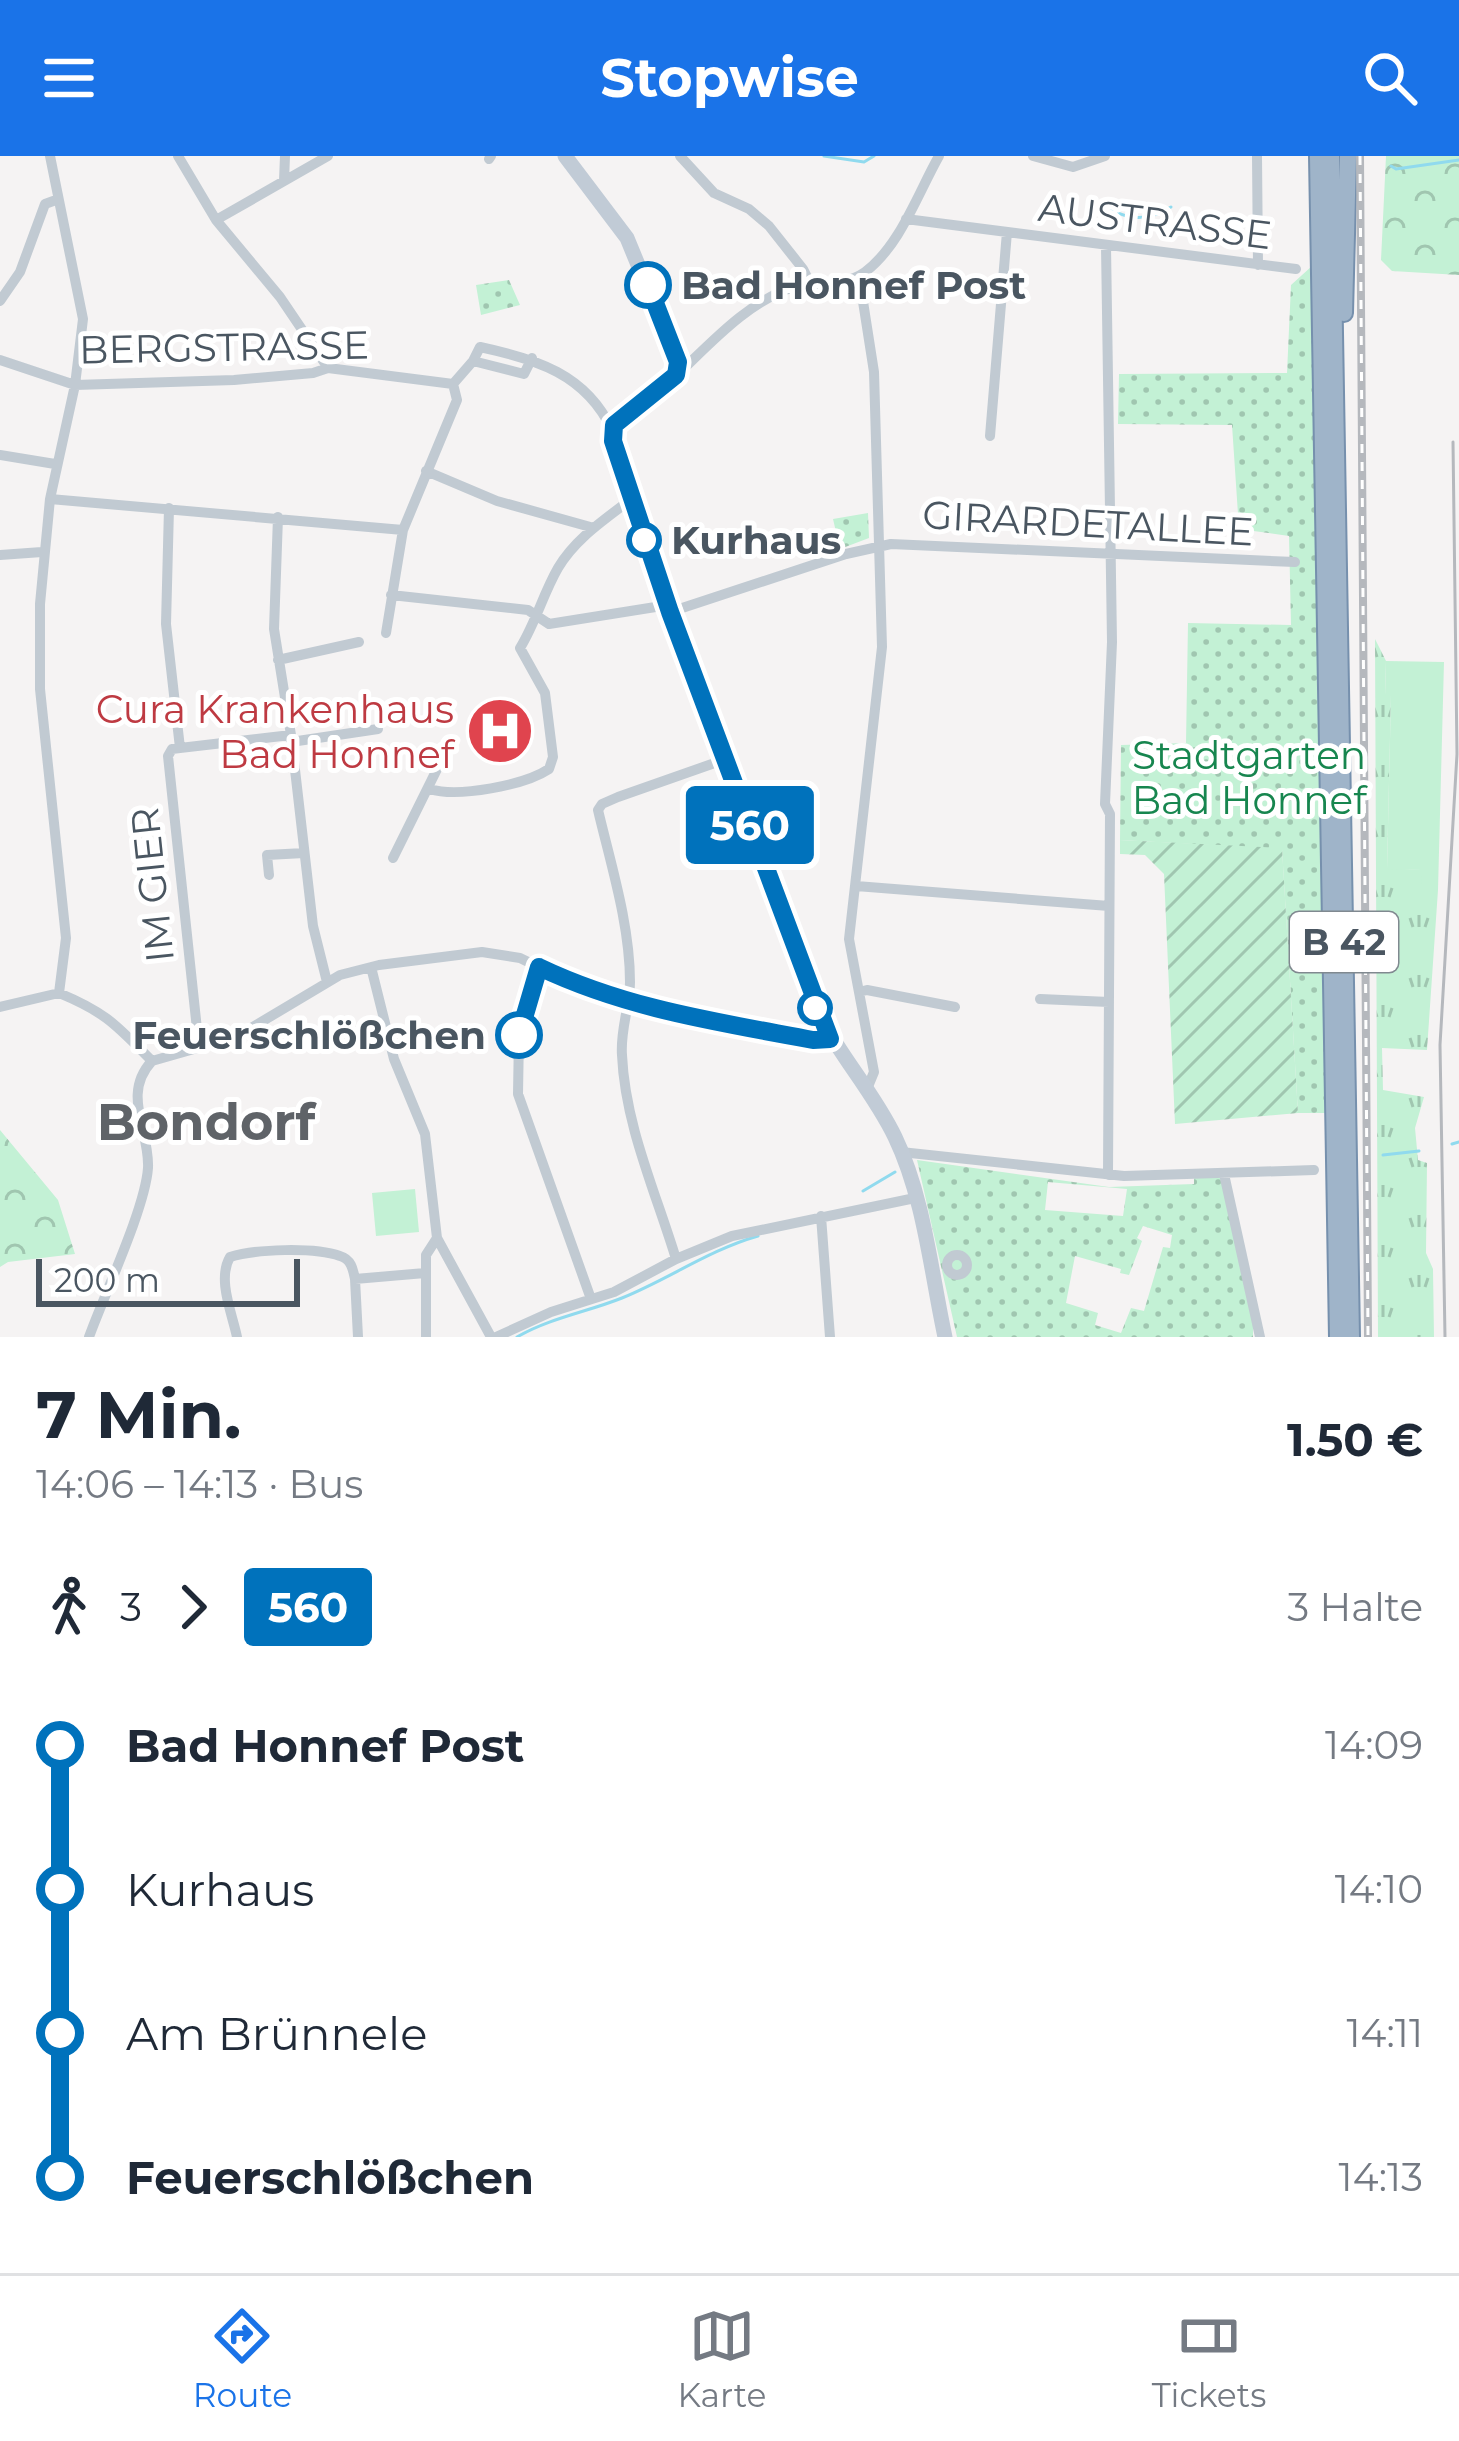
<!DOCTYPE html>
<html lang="de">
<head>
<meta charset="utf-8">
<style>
	body { margin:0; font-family:Montserrat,sans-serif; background:#f2f2f3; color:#1f2937; height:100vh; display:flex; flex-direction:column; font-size:45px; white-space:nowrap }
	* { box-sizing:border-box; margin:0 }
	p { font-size:39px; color:#747a83 }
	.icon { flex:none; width:66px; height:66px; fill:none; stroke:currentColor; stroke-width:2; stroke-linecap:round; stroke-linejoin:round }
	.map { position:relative; height:1181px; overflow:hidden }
	.side { display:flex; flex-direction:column; background:#fff; flex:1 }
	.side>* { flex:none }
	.badge { padding:0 24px; border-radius:9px; font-size:42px; line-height:78px }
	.scale { position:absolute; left:36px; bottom:30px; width:264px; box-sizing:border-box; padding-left:12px; border:6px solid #4a5661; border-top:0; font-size:33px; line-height:42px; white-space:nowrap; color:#4a5661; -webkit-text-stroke:9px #fff; paint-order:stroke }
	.map>.badge { position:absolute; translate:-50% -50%; box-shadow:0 0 0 6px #fff }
	.legs { display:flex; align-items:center; gap:18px; height:132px; padding:0 36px; font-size:39px }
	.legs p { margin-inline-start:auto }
	.overview { display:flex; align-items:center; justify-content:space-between; height:204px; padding:0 36px }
	h1 { font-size:66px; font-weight:700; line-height:90px }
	ul { padding:0 36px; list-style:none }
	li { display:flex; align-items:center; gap:42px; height:144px; font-size:45px }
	li i { display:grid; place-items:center; width:18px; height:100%; margin:0 15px; background:currentColor }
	li i::after { content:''; width:30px; height:30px; margin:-15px; border:9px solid; border-radius:50%; background:#fff }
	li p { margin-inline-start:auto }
	li:first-child i { background:linear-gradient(#0000 50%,currentColor 0) }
	li:last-child i { background:linear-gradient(currentColor 50%,#0000 0) }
	header { display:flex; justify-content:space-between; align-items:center; height:156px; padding:0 36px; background:#1a73e8; color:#fff; font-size:54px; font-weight:700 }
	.tabs { display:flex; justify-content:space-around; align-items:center; height:168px; border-top:3px solid #e0e1e3; background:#fff; font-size:33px; color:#747a83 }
	.tabs a { display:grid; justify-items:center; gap:6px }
	.tabs .on { color:#1a73e8 }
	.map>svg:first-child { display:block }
	.grass { fill:url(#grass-tufts) }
	.forest { fill:url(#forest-crowns) }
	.park { fill:url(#park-dots); fill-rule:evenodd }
	.garden { fill:url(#garden-furrows) }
	.pitch { fill:#c3f1d5 }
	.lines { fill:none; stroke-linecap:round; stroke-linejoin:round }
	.stream { stroke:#90daee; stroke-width:3 }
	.trunk-casing { stroke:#7690ad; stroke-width:20 }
	.minor { stroke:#c1cad2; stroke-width:10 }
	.secondary { stroke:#c1cbd6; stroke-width:15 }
	.trunk { stroke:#9fb4c9; stroke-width:16 }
	.tram { stroke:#b5b8bd; stroke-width:3 }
	.rail-casing { stroke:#b5b8bd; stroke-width:8 }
	.rail { stroke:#fff; stroke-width:3; stroke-dasharray:9; stroke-linecap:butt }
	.line-1-casing { stroke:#fff; stroke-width:27 }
	.line-1 { stroke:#0072bc; stroke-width:18 }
	.stop-1-dot { fill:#fff; stroke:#0072bc; stroke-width:6 }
	.labels { text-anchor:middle; stroke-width:10; stroke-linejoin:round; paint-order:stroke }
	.shield { fill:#fff; stroke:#808990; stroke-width:3 }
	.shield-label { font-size:36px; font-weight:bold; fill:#4a5661 }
	.street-label { font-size:39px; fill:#4a5661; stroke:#fff }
	.stop-label { font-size:39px; font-weight:bold; fill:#4a5661; stroke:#fff; text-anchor:start }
	.health-label { font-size:39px; fill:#be3a42; stroke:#fff; text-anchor:end }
	.park-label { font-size:39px; fill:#17864f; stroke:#fff }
	.district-label { font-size:51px; font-weight:bold; fill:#5f6368; stroke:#fff }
</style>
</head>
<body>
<header><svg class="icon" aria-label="menu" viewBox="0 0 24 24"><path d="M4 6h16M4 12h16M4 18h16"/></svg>Stopwise<svg class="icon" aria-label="search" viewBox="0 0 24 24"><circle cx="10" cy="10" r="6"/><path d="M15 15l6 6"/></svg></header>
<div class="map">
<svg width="1459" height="1181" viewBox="0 0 1459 1181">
	<defs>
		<pattern id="grass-tufts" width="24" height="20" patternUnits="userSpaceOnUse" patternTransform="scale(3)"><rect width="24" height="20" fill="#c3f1d5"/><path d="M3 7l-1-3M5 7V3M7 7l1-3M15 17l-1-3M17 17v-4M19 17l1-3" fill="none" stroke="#a0c6b0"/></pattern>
		<pattern id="forest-crowns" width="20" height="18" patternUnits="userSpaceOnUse" patternTransform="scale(3)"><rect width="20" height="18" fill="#c3f1d5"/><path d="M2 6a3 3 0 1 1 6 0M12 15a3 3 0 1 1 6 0" fill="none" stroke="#a0c6b0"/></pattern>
		<pattern id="park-dots" width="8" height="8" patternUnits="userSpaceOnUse" patternTransform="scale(3)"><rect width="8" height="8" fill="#c3f1d5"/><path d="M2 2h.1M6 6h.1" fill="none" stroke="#a0c6b0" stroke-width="1.8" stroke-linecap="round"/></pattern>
		<pattern id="garden-furrows" width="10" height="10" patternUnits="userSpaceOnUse" patternTransform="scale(3)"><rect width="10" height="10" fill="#c3f1d5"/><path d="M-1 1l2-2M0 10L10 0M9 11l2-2" fill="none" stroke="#a0c6b0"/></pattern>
	</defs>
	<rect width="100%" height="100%" fill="#f5f3f3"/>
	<path class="grass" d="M1375 483 1386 505 1385 538 1391 539 1387 712 1422 714V733L1438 734 1427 894 1382 892 1383 934 1424 941 1415 972 1418 1004 1427 1007 1426 1097 1433 1113 1434 1181H1378Z"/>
	<path class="forest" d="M1386 0H1459V119L1392 115 1381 104Z
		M0 974 58 1044 75 1098 8 1106 0 1111Z"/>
	<path class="park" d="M1312 110 1325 957H1298L1282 693 1120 684 1121 589 1186 587 1188 467 1291 469 1289 380 1239 373 1232 269 1118 268 1119 218 1287 217 1291 129Z
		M509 124 520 149 481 159 476 129Z
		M868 357 869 382 840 393 833 363Z
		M917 1004 1109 1031 1194 1028V1021L1221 1022 1253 1163V1181H957ZM1048 1026 1127 1033 1123 1060 1045 1054ZM1143 1070 1172 1079 1170 1092 1163 1091 1144 1155 1131 1152 1121 1177 1095 1169 1098 1157 1066 1147 1075 1100 1121 1113 1120 1117 1129 1119 1142 1085 1137 1082Z"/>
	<path class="garden" d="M1120 684 1282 692 1298 957 1175 968 1164 718 1145 699 1120 698Z"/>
	<path class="pitch" d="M1386 505 1444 506 1438 734H1422L1421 714 1387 713 1391 540 1385 539Z
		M415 1033 419 1076 376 1080 372 1037Z"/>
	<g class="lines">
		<path class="stream" d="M824 0 864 6 874 0
			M1391 10 1396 13 1459 4
			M1097 46C1123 63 1144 68 1171 51
			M1452 988 1459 986
			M1383 999 1419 995
			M863 1035 895 1016
			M517 1181C550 1162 587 1156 622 1142 669 1123 709 1094 758 1080"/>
		<g class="trunk-casing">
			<path id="trunk" d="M1318 0 1338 1181
				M1331 0 1351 1181
				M1344 157 1348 0"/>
		</g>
		<path class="minor" d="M50 0 83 163 75 229 50 343 40 448V533L66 782 59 837
			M178 0 216 64 280 141 328 212
			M680 0 714 37 749 53 769 70 803 113 811 129
			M1033 0 1073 11 1105 0
			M1257 0 1258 109
			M489 3 491 0
			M284 25 285 0
			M906 63 1296 113
			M216 64 328 0
			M1106 90 1112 486 1105 648 1110 658 1108 1019
			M859 120 874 216 882 491 849 783 874 916 867 933
			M0 145 20 116 45 48 56 44
			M0 204 75 229 234 224 313 217 328 212 453 228
			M473 205 524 218 532 202
			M677 219C710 188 748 145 794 131 817 125 844 131 865 116 900 90 918 37 939 0
			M453 228 473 205 480 191C536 203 586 218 612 274
			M990 280 1007 76
			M0 299 55 308
			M426 315 497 345 594 372
			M50 343 403 374
			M169 352 166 468 180 592
			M278 361 274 473 291 579 313 770 327 826
			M0 399 42 396
			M391 439 528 454 549 468 668 449
			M670 456 846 398 891 388 1295 406
			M386 477 403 374 457 244 453 228
			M278 504 359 486
			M291 586 378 573
			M180 592 172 593 168 600 199 892
			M180 592 291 579
			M430 633C458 642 525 629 549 613L553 601 545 537 520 492C536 466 543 438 558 412 575 383 604 364 630 344
			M393 702 445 597
			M269 719 267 699 304 697
			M856 730 1109 750
			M371 811 394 903 425 978 437 1082 426 1099V1181
			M539 811 519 879 518 938 591 1143
			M859 836 867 834 955 851
			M59 837C107 857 116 869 152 905
			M1040 843 1109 846
			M0 851 59 837
			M152 905 236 881 340 819 379 809 482 796 520 802 592 837 690 861 813 884 830 883
			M901 996 1124 1020 1314 1014
			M1224 1018 1260 1181
			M821 1060 830 1181
			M437 1082 491 1181
			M947 1109a10 10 0 1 1 20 0a10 10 0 1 1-20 0Z
			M676 1103C656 1037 625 969 622 899 620 874 630 850 630 826 630 769 611 709 598 654L602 648 618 641 726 603
			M89 1181C104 1139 145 1053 148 1012 150 975 121 938 152 905
			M237 1181C232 1157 217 1123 230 1101 256 1093 314 1091 340 1100 351 1103 353 1113 355 1123
			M358 1181 355 1123 425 1117
			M496 1181 551 1156 614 1136 676 1103 732 1080 915 1042"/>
		<path class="secondary" d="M565 0 627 82 678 206 677 219 614 269 613 285 630 344 816 853C838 898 873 935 895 981 924 1041 931 1116 945 1181"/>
		<use href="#trunk" class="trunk"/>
		<path class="tram" d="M1445 1181 1440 889 1457 598 1453 286"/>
		<g class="rail-casing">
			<path id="rail" d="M1360 0 1368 1181"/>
		</g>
		<use href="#rail" class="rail"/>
	</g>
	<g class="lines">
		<g class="line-1-casing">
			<path id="line-1" d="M519 879 539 811C627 853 718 866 813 884L830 883 670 456 613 285 614 269 676 219 678 206 648 129"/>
		</g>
		<use href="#line-1" class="line-1"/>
	</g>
	<defs>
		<g id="hospital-disc" transform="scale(3.45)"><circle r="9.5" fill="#e0444e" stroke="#fff"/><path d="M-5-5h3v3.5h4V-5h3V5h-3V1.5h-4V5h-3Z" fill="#fff"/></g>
	</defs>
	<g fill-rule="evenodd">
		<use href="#hospital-disc" x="500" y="575"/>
	</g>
	<g class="stop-1-dot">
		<circle cx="648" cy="129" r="21"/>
		<circle cx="644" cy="384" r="15"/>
		<circle cx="815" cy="852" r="15"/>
		<circle cx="519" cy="879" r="21"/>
	</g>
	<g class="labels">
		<rect class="shield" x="1290" y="756" width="108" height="60" rx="9"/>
		<g class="shield-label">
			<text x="1344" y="799">B 42</text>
		</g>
		<g class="street-label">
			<text transform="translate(1155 65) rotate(7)" y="14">AUSTRASSE</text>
			<text transform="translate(224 191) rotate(-1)" y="14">BERGSTRASSE</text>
			<text transform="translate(1088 367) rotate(3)" y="14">GIRARDETALLEE</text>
			<text transform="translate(152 729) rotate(-96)" y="14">IM GIER</text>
		</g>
		<g class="stop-label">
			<text x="681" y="143">Bad Honnef Post</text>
			<text x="671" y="398">Kurhaus</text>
			<text x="486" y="893" text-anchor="end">Feuerschlößchen</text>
		</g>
		<g class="health-label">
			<text x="454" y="567">Cura Krankenhaus<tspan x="454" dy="45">Bad Honnef</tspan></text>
		</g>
		<g class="park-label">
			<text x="1249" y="613">Stadtgarten<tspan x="1249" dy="45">Bad Honnef</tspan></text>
		</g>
		<g class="district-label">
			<text x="206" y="984">Bondorf</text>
		</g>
	</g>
</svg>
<div class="scale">200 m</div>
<b class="badge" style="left:750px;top:669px;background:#0072bc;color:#fff">560</b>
</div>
<section class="side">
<div class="overview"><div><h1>7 Min.</h1><p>14:06 – 14:13 · Bus</p></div><b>1.50 €</b></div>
<div class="legs"><svg class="icon" aria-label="walk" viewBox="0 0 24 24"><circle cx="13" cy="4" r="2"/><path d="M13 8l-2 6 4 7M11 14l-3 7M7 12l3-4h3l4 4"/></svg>3<svg class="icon" aria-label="forward" viewBox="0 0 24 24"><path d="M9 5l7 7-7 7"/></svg><b class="badge" style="background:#0072bc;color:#fff">560</b><p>3 Halte</p></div>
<ul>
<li><i style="color:#0072bc"></i><b>Bad Honnef Post</b><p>14:09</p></li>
<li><i style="color:#0072bc"></i><span>Kurhaus</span><p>14:10</p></li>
<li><i style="color:#0072bc"></i><span>Am Brünnele</span><p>14:11</p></li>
<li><i style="color:#0072bc"></i><b>Feuerschlößchen</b><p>14:13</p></li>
</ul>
</section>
<nav class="tabs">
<a class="on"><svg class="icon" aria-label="directions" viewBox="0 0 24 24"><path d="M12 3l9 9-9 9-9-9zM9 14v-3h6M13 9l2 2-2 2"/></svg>Route</a>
<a><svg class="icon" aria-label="map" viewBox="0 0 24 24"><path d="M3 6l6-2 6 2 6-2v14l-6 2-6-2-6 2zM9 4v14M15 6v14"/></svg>Karte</a>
<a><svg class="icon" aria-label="tickets" viewBox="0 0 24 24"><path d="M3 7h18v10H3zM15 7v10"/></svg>Tickets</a>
</nav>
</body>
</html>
